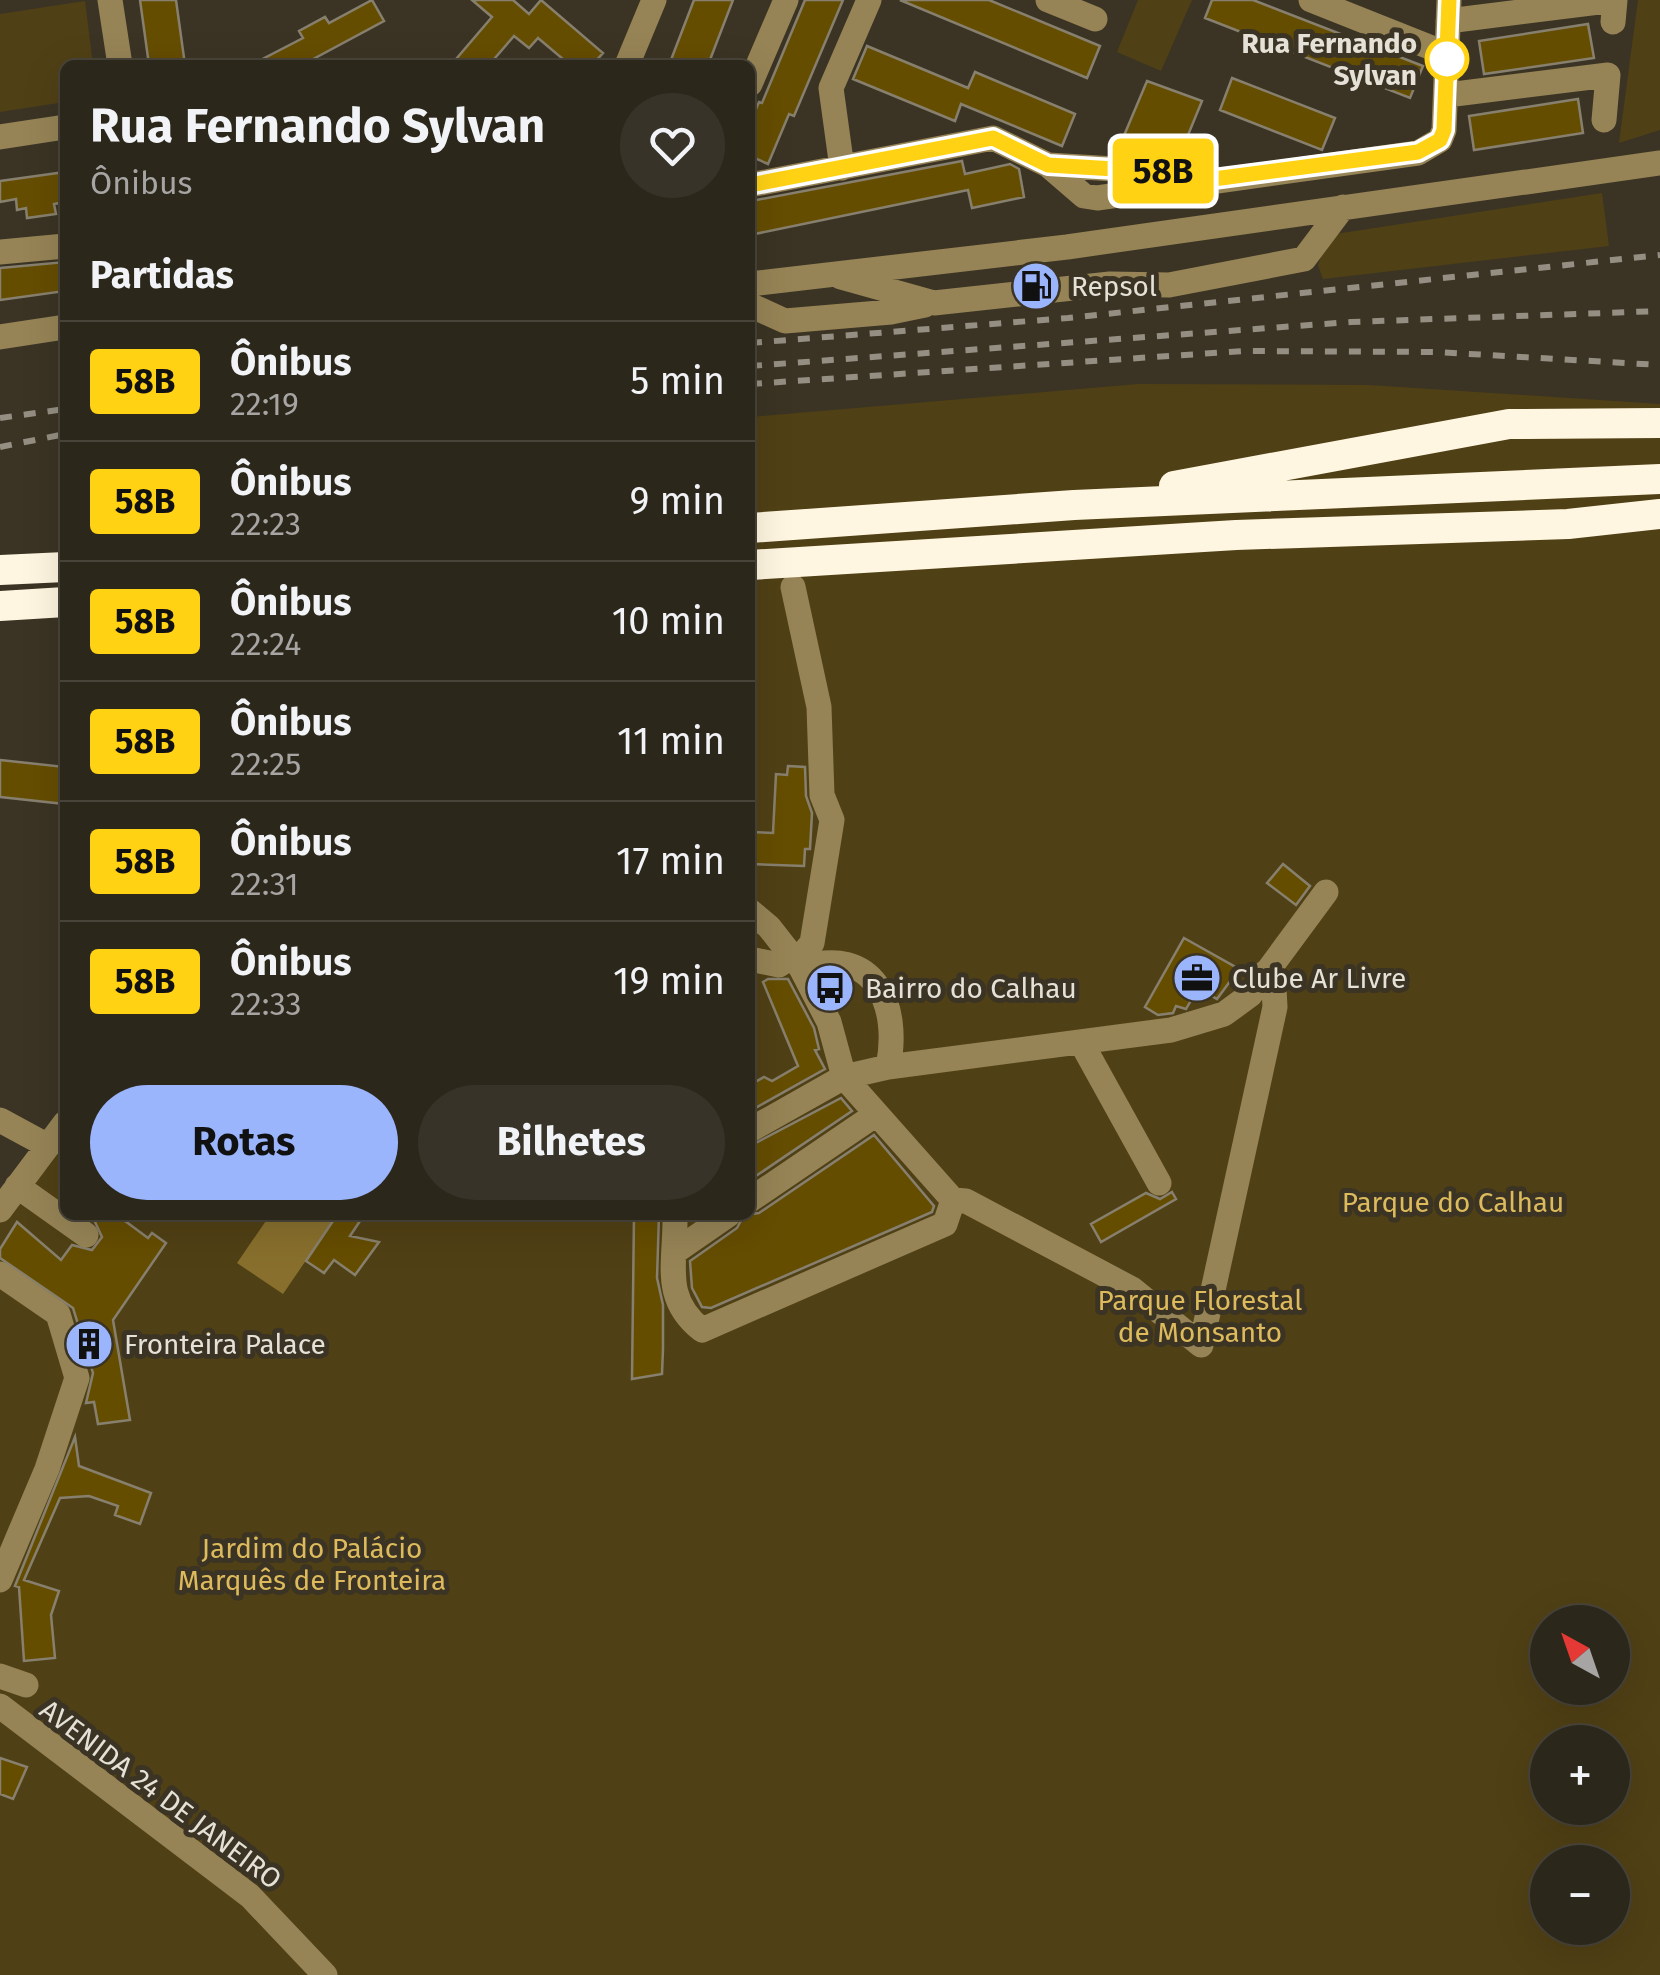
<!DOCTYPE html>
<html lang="pt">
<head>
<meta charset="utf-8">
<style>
	body { margin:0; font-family:"Fira Sans",sans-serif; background:#383328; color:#f1f3f6; height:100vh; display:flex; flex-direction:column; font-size:38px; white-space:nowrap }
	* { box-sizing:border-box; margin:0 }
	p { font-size:32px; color:#a6a5a3 }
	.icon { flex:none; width:55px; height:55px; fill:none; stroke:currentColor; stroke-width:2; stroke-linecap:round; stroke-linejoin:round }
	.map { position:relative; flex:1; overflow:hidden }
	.drawer { position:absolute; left:60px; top:60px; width:695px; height:1160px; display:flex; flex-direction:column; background:#2c271b; border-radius:15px; box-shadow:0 10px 40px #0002,0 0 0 2px #48443a }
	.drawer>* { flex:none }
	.badge { padding:0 20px; border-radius:8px; font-size:35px; line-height:65px }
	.needle { width:65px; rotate:320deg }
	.controls { position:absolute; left:1530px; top:1605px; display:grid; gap:20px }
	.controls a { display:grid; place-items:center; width:100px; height:100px; border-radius:50%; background:#2c271b; box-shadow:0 10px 40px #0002,0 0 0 2px #48443a; font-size:50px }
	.map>.badge { position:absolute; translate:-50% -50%; box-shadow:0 0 0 5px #fff }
	h2 { padding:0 30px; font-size:38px; line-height:90px }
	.round { display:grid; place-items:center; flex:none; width:105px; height:105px; border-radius:52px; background:#383328 }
	.overview { display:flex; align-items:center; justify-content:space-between; height:170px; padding:0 30px }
	h1 { font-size:48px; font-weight:700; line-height:75px }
	.primary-button { display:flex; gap:20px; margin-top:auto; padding:20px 30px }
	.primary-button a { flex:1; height:115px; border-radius:60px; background:#9bb5fd; color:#111; font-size:40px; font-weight:700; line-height:115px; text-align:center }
	.primary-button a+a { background:#383328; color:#f1f3f6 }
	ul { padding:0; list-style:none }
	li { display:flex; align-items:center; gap:30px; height:120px; padding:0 30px; border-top:2px solid #48443a }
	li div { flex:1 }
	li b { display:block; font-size:38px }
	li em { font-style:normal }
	li .badge { min-width:110px; font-weight:700; text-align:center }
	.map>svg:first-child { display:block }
	.green { fill:#504015; fill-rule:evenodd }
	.water { fill:#886f2d }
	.building { fill:#654d00; stroke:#88806e; stroke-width:2.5 }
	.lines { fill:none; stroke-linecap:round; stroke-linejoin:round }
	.minor { stroke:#968456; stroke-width:25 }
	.highway { stroke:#fff6e1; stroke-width:30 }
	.rail { stroke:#948f82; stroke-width:6; stroke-dasharray:12 12; stroke-linecap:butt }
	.line-casing { stroke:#fff; stroke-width:22 }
	.line { stroke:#ffd214; stroke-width:15 }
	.stop-dot { fill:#fff; stroke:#ffd214; stroke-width:5 }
	.labels { text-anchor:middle; stroke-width:10; stroke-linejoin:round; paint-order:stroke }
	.stop-label { font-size:28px; font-weight:bold; fill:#e5e1d7; stroke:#3b3424; text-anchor:end }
	.poi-label { font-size:28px; fill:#e5e1d7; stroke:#3b3424; text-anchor:start }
	.park-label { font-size:28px; fill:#ddba5c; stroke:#3b3424 }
	.street-label { font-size:28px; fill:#e5e1d7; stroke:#3b3424 }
</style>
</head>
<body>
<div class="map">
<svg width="1660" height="1975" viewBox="0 0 1660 1975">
	<rect width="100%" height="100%" fill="#3b3424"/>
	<path class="green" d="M1138 0H1192L1161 71 1117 52Z
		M1638 0H1660V130L1619 143Z
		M85 1 93 65H65V102L0 112V14Z
		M1602 193 1609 246 1323 279 1318 265 1329 235Z
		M1138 384 1369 385 1660 404V1975H0V1217L65 1124V1215H750V417ZM1548 1622H1612V1688H1548ZM1548 1742H1612V1808H1548ZM1548 1862H1612V1928H1548Z"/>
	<path class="water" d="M270 1215H337L283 1294 237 1263Z"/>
	<path class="building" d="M140 0H176L185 65H149Z
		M372 0 384 21 302 65H251L303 38 299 31 325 17 329 23Z
		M472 0H513L529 14 541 0 603 53 592 65H570L538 38 529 48 514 36 489 65H451L492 17Z
		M694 0H733L708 65H669Z
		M805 0H843L794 116 789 114 768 164 750 156V123L759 102 762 103Z
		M900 0H989L1100 46 1087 78Z
		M1212 0H1253L1423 66 1410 98 1205 18Z
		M1588 24 1594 58 1484 74 1479 41Z
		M867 46 968 88 975 72 1075 114 1062 146 961 104 955 121 853 79Z
		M1232 78 1335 118 1322 150 1220 110Z
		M1147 81 1202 101 1179 157 1158 155 1123 138Z
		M1578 99 1583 133 1474 150 1469 116Z
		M962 161 965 174 1010 164 1019 169 1024 197 972 208 968 190 750 235V216L754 215 751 201Z
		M65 172V202L54 204 56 214 27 218 26 208 17 210 16 199 0 202V181Z
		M65 262V291L0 300V268Z
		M0 760 65 767V804L0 797Z
		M788 766 805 767 806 796 812 813 810 849H805L804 866 750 864V832L773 833 776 774 787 775Z
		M1283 864 1310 886 1296 905 1267 883Z
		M1184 938 1239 969 1217 999 1198 988 1186 1009 1176 1006 1173 1013 1158 1015 1145 1007Z
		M768 979H788L814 1028 819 1049 815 1050 825 1069 750 1111V1085L764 1077 772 1081 798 1066 763 982Z
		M841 1098 852 1111 750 1180V1146Z
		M874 1135 934 1206 932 1212 711 1308 702 1307 692 1288 690 1261 737 1228 744 1215 759 1213Z
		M1172 1192 1176 1199 1101 1242 1091 1224 1146 1193 1160 1199Z
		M100 1215H117L148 1238 152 1233 166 1243 113 1320 130 1420 98 1424 94 1402 86 1403 93 1373 73 1308 0 1258V1249L17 1222 61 1260 72 1245 92 1250 102 1237 95 1222Z
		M337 1215H364L350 1236 379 1242 355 1275 334 1260 324 1273 306 1261Z
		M634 1215H659L657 1278 663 1305V1349L662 1374 632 1379Z
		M75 1437 79 1466 151 1493 140 1524 115 1515 118 1506 89 1496 60 1498 24 1580 59 1591 51 1615 55 1658 24 1661 19 1587 15 1586Z
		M0 1758 27 1767 13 1799 0 1794Z"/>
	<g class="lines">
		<path class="minor" d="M110 0 120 65
			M1048 0 1095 19
			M1311 0 1447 54
			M1448 21 1615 0 1613 22
			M627 65 654 0
			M750 84 786 0
			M1447 95 1608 75 1604 120
			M0 137 65 127
			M1048 165 1182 173 1202 178
			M842 168 831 88 869 0
			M750 185 993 138 1048 165 1084 196 1097 198 1418 153 1440 140 1444 130 1449 0
			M0 252 65 246
			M841 277 934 303 1110 284 1169 285 1304 259 1343 207
			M750 284 1067 247 1660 163
			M750 305 785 321 891 312 925 305
			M0 337 65 327
			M793 587 819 707 822 795 832 820 812 943 796 962
			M750 911 769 927 801 968 829 1022 844 1077 953 1200
			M750 959 779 965 792 956
			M801 968C874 944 901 1005 888 1067
			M1081 1042 1159 1183
			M0 1120 48 1146
			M750 1130 844 1077 888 1067 1171 1030 1224 1014 1250 995 1326 892
			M17 1186 86 1235
			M750 1200 875 1115
			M953 1200 966 1201 1132 1289 1201 1345 1275 1007 1274 989 1266 972
			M0 1210 65 1123
			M675 1215C676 1262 661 1298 702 1330L945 1224 953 1200
			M676 1251 728 1215
			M0 1274 58 1314 77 1378 47 1469 0 1580
			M0 1676 26 1685
			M0 1706 250 1896 325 1975"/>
		<path class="highway" d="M1174 486 1509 424 1660 423
			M750 528 1074 505 1660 479
			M750 565 1236 535 1568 524 1660 514
			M0 570 65 567
			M0 606 65 602"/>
		<path class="rail" d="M750 343 1068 318 1660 255
			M750 366 1351 322 1660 311
			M750 384 1244 351 1436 352 1660 365
			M0 418 65 409
			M0 447 65 434"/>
	</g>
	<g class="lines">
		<g class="line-casing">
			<path id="line" d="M750 185 993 138 1048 165 1182 173 1206 180 1418 152 1440 140 1444 130 1449 0"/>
		</g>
		<use href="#line" class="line"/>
	</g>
	<defs>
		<g id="fuel-disc" transform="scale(2.5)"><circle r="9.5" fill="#9bb5fd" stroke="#3b3424"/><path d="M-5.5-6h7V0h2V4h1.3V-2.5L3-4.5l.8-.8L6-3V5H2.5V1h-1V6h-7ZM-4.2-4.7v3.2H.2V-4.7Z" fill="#111"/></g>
		<g id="office-disc" transform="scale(2.5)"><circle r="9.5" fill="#9bb5fd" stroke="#3b3424"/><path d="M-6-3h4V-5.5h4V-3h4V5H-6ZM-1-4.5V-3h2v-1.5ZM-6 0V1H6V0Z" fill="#111"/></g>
		<g id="bus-disc" transform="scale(2.5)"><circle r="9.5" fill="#9bb5fd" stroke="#3b3424"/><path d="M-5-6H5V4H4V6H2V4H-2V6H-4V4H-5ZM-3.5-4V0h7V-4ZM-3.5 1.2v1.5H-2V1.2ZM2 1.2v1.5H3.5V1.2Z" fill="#111"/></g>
		<g id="building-disc" transform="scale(2.5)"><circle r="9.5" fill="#9bb5fd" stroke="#3b3424"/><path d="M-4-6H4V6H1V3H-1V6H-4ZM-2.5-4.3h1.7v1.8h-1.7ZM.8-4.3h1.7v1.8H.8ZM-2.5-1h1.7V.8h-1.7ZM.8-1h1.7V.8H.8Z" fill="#111"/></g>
	</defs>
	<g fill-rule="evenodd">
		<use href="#fuel-disc" x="1036" y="286"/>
		<use href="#office-disc" x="1197" y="978"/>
		<use href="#bus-disc" x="830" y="988"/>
		<use href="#building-disc" x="89" y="1344"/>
	</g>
	<circle class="stop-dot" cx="1447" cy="59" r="20"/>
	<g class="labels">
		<g class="stop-label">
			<text x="1417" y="53">Rua Fernando<tspan x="1417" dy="32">Sylvan</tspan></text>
		</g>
		<g class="poi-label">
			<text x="1071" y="296">Repsol</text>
			<text x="1232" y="988">Clube Ar Livre</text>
			<text x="865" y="998">Bairro do Calhau</text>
			<text x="124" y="1354">Fronteira Palace</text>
		</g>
		<g class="park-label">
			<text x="1453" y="1212">Parque do Calhau</text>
			<text x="1200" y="1310">Parque Florestal<tspan x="1200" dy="32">de Monsanto</tspan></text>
			<text x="312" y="1558">Jardim do Palácio<tspan x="312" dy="32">Marquês de Fronteira</tspan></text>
		</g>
		<g class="street-label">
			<text transform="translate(161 1794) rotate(37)" y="10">AVENIDA 24 DE JANEIRO</text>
		</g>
	</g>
</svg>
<div class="controls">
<a><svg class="needle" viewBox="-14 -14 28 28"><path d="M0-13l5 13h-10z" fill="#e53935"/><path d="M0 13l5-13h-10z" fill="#a6a5a3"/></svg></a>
<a>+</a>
<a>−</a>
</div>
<b class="badge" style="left:1163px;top:171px;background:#ffd214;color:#111">58B</b>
<section class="drawer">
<div class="overview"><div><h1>Rua Fernando Sylvan</h1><p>Ônibus</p></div><a class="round"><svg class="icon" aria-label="heart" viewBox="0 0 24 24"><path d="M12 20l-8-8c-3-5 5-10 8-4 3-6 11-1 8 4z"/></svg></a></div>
<h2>Partidas</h2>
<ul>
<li><span class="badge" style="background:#ffd214;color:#111">58B</span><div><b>Ônibus</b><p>22:19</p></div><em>5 min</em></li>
<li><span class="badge" style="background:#ffd214;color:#111">58B</span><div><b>Ônibus</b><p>22:23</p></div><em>9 min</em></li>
<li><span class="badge" style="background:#ffd214;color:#111">58B</span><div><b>Ônibus</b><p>22:24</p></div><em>10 min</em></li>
<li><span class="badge" style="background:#ffd214;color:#111">58B</span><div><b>Ônibus</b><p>22:25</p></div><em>11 min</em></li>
<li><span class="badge" style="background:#ffd214;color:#111">58B</span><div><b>Ônibus</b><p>22:31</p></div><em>17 min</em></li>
<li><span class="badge" style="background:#ffd214;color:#111">58B</span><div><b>Ônibus</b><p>22:33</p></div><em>19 min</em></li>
</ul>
<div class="primary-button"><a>Rotas</a><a>Bilhetes</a></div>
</section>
</div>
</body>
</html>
